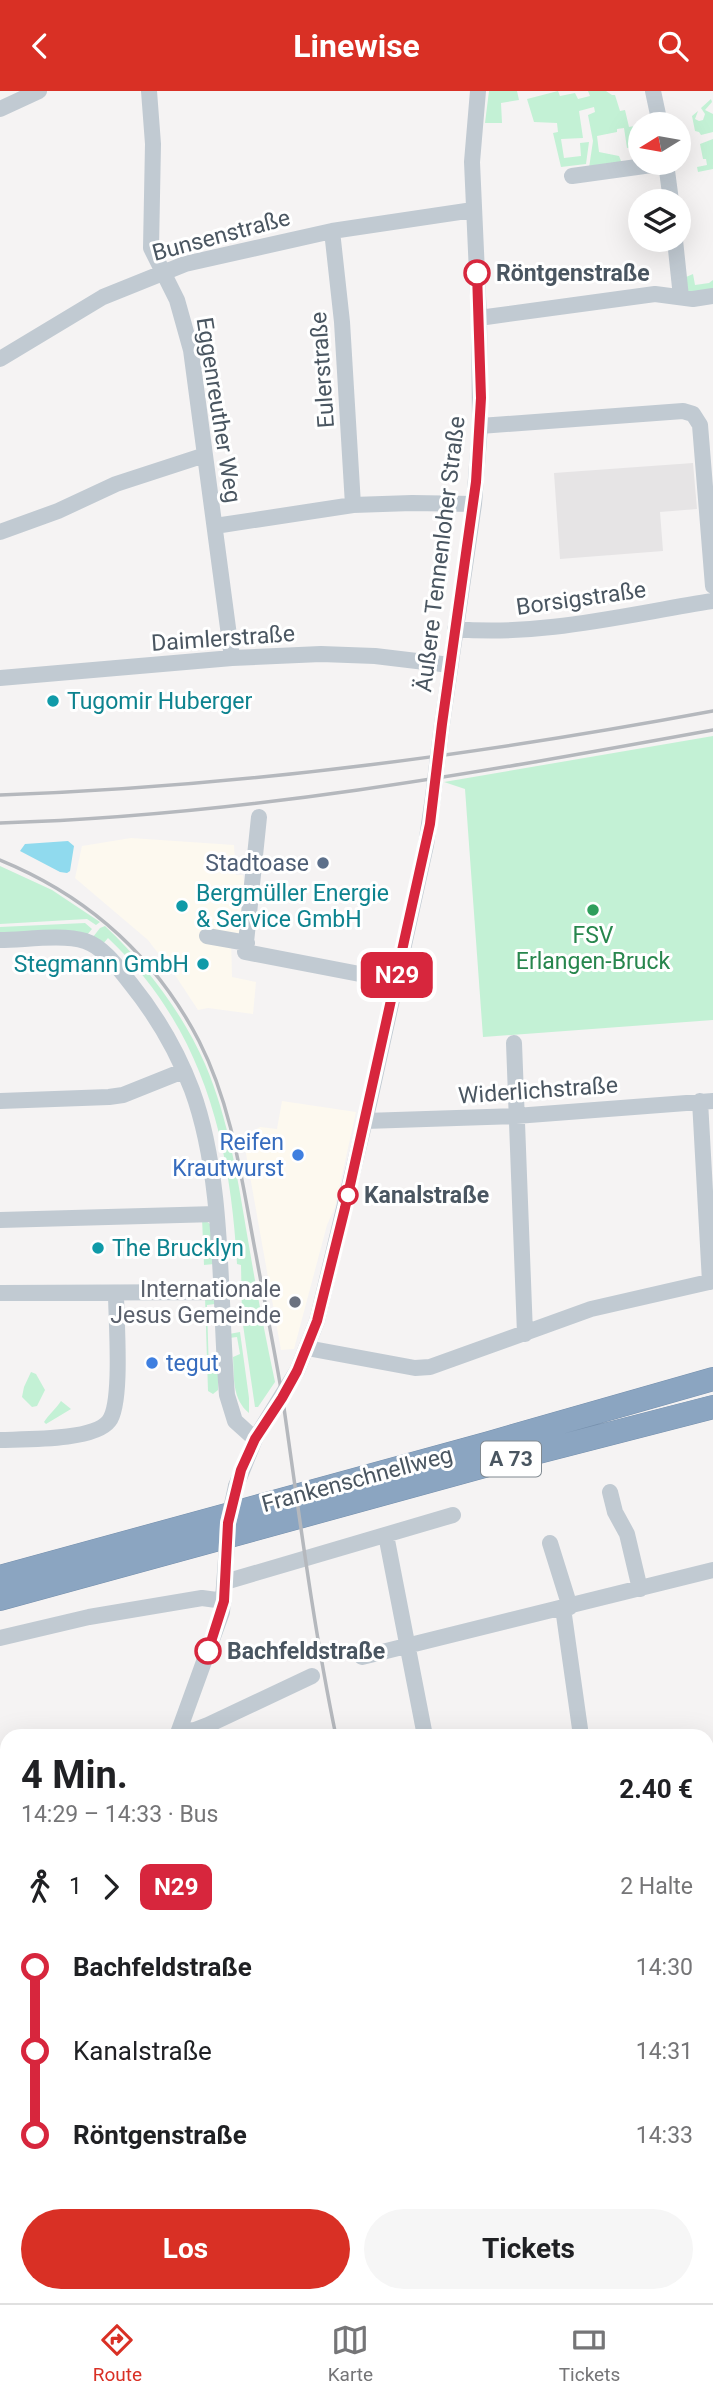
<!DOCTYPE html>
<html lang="de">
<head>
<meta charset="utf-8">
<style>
	body { margin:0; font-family:Roboto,sans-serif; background:#f6f6f6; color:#202124; height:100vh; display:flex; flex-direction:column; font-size:26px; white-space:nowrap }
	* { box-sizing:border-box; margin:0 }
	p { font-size:23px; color:#757577 }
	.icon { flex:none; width:38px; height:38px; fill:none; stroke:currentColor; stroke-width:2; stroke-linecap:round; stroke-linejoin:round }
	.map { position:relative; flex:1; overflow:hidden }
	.sheet { position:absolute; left:0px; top:1638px; width:714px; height:574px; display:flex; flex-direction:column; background:#fff; border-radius:21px 21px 0 0; box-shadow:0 7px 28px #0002 }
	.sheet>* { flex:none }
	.badge { padding:0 14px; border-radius:10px; font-size:24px; line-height:46px }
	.needle { width:46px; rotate:259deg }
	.controls { position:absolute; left:628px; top:21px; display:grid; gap:14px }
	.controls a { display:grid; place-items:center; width:63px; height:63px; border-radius:50%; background:#fff; box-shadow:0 7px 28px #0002; font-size:35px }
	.map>.badge { position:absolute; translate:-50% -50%; box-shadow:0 0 0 4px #fff }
	.legs { display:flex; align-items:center; gap:10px; height:77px; padding:0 21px; font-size:23px }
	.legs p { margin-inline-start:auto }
	.overview { display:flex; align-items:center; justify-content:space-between; height:119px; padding:0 21px }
	h1 { font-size:38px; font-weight:700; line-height:52px }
	.action { display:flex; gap:14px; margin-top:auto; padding:14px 21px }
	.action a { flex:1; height:80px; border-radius:42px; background:#d93025; color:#fff; font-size:28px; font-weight:700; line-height:80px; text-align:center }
	.action a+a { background:#f6f6f6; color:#202124 }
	ul { padding:0 21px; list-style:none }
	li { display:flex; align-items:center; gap:24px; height:84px; font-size:26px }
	li i { display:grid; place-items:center; width:10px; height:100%; margin:0 9px; background:currentColor }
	li i::after { content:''; width:18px; height:18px; margin:-9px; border:5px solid; border-radius:50%; background:#fff }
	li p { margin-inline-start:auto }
	li:first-child i { background:linear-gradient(#0000 50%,currentColor 0) }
	li:last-child i { background:linear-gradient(currentColor 50%,#0000 0) }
	header { display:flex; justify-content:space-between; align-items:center; height:91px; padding:0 21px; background:#d93025; color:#fff; font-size:32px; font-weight:700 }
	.tab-bar { display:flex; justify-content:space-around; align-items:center; height:98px; border-top:2px solid #e0e0e0; background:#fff; font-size:19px; color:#757577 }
	.tab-bar a { display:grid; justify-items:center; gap:4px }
	.tab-bar .current { color:#d93025 }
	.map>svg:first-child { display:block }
	.commercial { fill:#fdf9ef }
	.education { fill:#e6e4e5 }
	.green { fill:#c3f1d5 }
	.water { fill:#90daee }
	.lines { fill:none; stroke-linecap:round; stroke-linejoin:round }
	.highway-casing { stroke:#7690ad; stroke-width:24 }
	.minor { stroke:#c1cad2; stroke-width:16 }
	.highway { stroke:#8ba5c1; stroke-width:23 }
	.rail { stroke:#b5b8bd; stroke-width:3.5 }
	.minor-bridge { stroke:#c1cad2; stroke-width:16 }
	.line-1-casing { stroke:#fff; stroke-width:16 }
	.line-1 { stroke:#d7263d; stroke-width:10 }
	.stop-1-dot { fill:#fff; stroke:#d7263d; stroke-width:3.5 }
	.culture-dot { fill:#0f9aa8; stroke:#fff; stroke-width:2.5 }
	.service-dot { fill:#5c6f8a; stroke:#fff; stroke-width:2.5 }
	.leisure-dot { fill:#2e9e5b; stroke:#fff; stroke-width:2.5 }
	.shop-dot { fill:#3f7fe0; stroke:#fff; stroke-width:2.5 }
	.worship-dot { fill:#6b7280; stroke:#fff; stroke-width:2.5 }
	.labels { text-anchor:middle; stroke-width:6; stroke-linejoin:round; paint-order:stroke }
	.shield { fill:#fff; stroke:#808990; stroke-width:2 }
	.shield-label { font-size:21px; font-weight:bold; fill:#4a5661 }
	.street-label { font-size:23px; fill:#4a5661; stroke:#fff }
	.stop-label { font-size:23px; font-weight:bold; fill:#4a5661; stroke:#fff; text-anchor:start }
	.culture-label { font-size:23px; fill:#0d838f; stroke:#fff; text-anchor:start }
	.service-label { font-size:23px; fill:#4e5e75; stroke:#fff; text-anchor:end }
	.leisure-label { font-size:23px; fill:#27864d; stroke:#fff }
	.shop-label { font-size:23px; fill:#366cbe; stroke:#fff; text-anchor:end }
	.worship-label { font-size:23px; fill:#5b616d; stroke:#fff; text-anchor:end }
</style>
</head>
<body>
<header><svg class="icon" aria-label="back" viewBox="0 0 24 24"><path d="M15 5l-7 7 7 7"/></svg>Linewise<svg class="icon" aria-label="search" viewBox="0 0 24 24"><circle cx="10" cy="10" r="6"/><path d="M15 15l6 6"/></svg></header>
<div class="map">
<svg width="713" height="2212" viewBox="0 0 713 2212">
	<rect width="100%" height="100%" fill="#f5f3f3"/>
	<path class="commercial" d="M131 747 234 754 236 784H243L246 805 244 838 231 847 232 886 256 891 253 923 208 917 198 919 177 887 148 849 75 787 82 755Z
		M282 1010 356 1021 335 1116 327 1134 294 1258 281 1259 243 1046 260 1036 277 1038Z"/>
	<path class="education" d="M693 372 697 418 660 421 663 460 560 468 554 382Z"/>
	<path class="green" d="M489 0H517L519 9 501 12 502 32H485Z
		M558 0 560 5 575 2 578 8 590 5 588 0H606L612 4H615L620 20 625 19 629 36 640 34V45L631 47 633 56 627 57 624 37 617 38V41L597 45 599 61 619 65 623 75 589 77 593 50 588 24 595 21 594 16 579 20 583 47 561 48 564 67 581 65 580 52 589 51 586 73 561 76 553 42 558 41 557 32 534 31 527 8Z
		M711 8 712 11 705 19 713 23V41L701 44 699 41 695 40 692 25 698 20 695 28 699 30 703 29 705 23 701 17Z
		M713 48V78L698 81 697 76 707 74 706 68H703L700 53Z
		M693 183 695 194 709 192 713 189V201L694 203 688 200 686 186Z
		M713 645V929L483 946 465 698 444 691Z
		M0 775 52 799 100 831 96 834 87 828 0 833Z
		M85 832 92 838 86 845H0V836Z
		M105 835C146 874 182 921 205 973 229 1029 238 1090 248 1149 256 1197 265 1244 275 1291L258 1316H255L242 1227 241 1174 237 1173C230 1047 202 936 108 847L102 854 93 846 100 837Z
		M202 1127 210 1133 214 1173 204 1174Z
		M205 1206 213 1208 215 1213 207 1214 209 1282H218V1299L213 1303 208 1300Z
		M240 1241 249 1307V1322C232 1308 234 1286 233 1266L240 1263 237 1246 229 1247V1243Z
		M31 1281 36 1283 45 1299 37 1315 32 1316 22 1306 24 1296Z
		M61 1310 71 1318 46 1333 44 1331C49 1323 56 1318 61 1310Z
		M713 2097V2160L707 2162V2099Z
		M453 2205H490L493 2212H435Z"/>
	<path class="water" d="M68 750 74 755 70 780 67 782 60 781 20 760 25 753Z
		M713 2160V2212H557L579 2205H707V2162Z"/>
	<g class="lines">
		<g class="highway-casing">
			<path id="highway" d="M0 1486 489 1352 713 1288
				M0 1508 492 1373 713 1316"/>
		</g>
		<path class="minor" d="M149 0 153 53 151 157 177 209 191 259 232 567
			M653 0 660 33
			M0 18 39 0
			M666 72 671 110
			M572 85 666 72
			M332 140 342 231 353 414
			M675 149 681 206
			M479 227 655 203 693 208 713 205
			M0 268 103 206 185 173 332 140 473 119
			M480 335 683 320 693 323 700 334 713 495
			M215 435 353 414 412 412 474 413
			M0 441 58 420 116 393 205 364
			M455 538C540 546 629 523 713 510
			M0 587 232 567 321 563 375 565 450 574
			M442 633 474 413 480 335 479 227 472 71 478 0
			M259 726 245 861 396 890
			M207 845 247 852
			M0 849C24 849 62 843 85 850 104 856 119 878 131 893 156 924 178 962 192 999 225 1089 219 1209 227 1304L235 1330 255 1348
			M514 952 525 1243
			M0 1010 109 1006 123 1004 183 980
			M700 1010 710 1191
			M365 1030 516 1025 713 1010
			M0 1129 216 1123
			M0 1202 220 1201
			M307 1257 415 1277 430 1276 591 1218 713 1190
			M0 1349C24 1348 94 1350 109 1330 123 1312 116 1228 116 1202
			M236 1395 255 1348 297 1280 317 1230 369 1013 426 754 433 706
			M610 1401 615 1421 627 1443 640 1498
			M386 1444 425 1645
			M550 1452 570 1516
			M225 1491 453 1424
			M563 1517 581 1645
			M0 1547 89 1526 202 1507 224 1510
			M362 1566 713 1479
			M179 1641 195 1639 208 1634 312 1585
			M177 1645 222 1521 226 1468
			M707 1857 713 1865
			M0 1883 7 1882
			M0 2003 7 2002
			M0 2062 7 2033
			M707 2090 713 2087
			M411 2212 428 2205"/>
		<use href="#highway" class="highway"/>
		<path class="rail" d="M0 704C240 696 477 664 713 620
			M0 732C240 725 477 682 713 639
			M0 769C88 805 155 865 199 950 233 1017 242 1092 256 1164 265 1213 275 1261 283 1310 299 1422 313 1534 336 1645
			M543 2205 546 2212"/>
		<path class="minor-bridge" d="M433 706 442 633
			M226 1468 228 1432 236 1395"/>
	</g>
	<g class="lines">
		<g class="line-1-casing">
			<path id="line-1" d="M208 1560 224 1510 228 1432 241 1379 255 1348 282 1307 297 1280 317 1230 345 1117 430 733 442 633 476 391 481 307 477 182"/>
		</g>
		<use href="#line-1" class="line-1"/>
	</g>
	<g class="stop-1-dot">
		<circle cx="477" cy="182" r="12"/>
		<circle cx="348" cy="1104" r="9"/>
		<circle cx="208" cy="1560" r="12"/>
	</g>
	<g class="culture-dot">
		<circle cx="53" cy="610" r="7"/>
		<circle cx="182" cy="815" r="7"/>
		<circle cx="203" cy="873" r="7"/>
		<circle cx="98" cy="1157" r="7"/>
	</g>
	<circle class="service-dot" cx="323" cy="772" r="7"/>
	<circle class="leisure-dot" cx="593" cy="819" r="7"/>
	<g class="shop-dot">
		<circle cx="298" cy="1064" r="7"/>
		<circle cx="152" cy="1272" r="7"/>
	</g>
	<circle class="worship-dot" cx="295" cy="1211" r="7"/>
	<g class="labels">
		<rect class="shield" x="481" y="1350.5" width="60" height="35" rx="5"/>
		<g class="shield-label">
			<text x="511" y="1375">A 73</text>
		</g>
		<g class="street-label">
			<text transform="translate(221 144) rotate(-15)" y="8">Bunsenstraße</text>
			<text transform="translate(322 279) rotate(-94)" y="8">Eulerstraße</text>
			<text transform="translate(219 319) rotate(81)" y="8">Eggenreuther Weg</text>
			<text transform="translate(440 463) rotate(-83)" y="8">Äußere Tennenloher Straße</text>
			<text transform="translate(581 507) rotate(-8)" y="8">Borsigstraße</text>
			<text transform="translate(223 547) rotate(-4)" y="8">Daimlerstraße</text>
			<text transform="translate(538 999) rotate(-4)" y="8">Widerlichstraße</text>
			<text transform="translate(357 1388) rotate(-15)" y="8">Frankenschnellweg</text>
		</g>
		<g class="stop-label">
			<text x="496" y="190">Röntgenstraße</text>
			<text x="364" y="1112">Kanalstraße</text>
			<text x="227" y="1568">Bachfeldstraße</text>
		</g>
		<g class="culture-label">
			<text x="67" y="618">Tugomir Huberger</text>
			<text x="196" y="810">Bergmüller Energie<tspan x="196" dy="26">&amp; Service GmbH</tspan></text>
			<text x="189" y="881" text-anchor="end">Stegmann GmbH</text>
			<text x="112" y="1165">The Brucklyn</text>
		</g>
		<g class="service-label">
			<text x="309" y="780">Stadtoase</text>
		</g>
		<g class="leisure-label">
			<text x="593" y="852">FSV<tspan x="593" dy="26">Erlangen-Bruck</tspan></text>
		</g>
		<g class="shop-label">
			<text x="284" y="1059">Reifen<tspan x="284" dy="26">Krautwurst</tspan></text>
			<text x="166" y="1280" text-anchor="start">tegut</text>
		</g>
		<g class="worship-label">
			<text x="281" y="1206">Internationale<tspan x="281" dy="26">Jesus Gemeinde</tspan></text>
		</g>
	</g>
</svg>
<div class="controls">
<a><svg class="needle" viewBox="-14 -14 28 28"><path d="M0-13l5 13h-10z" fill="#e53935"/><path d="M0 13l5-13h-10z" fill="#757577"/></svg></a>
<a><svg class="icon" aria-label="layers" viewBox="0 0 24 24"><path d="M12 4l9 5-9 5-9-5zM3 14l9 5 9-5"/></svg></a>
</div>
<b class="badge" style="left:397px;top:884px;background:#d7263d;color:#fff">N29</b>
<section class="sheet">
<div class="overview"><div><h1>4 Min.</h1><p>14:29 – 14:33 · Bus</p></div><b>2.40 €</b></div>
<div class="legs"><svg class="icon" aria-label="walk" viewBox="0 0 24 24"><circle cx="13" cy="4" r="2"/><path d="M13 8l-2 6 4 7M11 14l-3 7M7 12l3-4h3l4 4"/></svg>1<svg class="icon" aria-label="forward" viewBox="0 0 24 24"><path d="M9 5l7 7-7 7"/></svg><b class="badge" style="background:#d7263d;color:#fff">N29</b><p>2 Halte</p></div>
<ul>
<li><i style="color:#d7263d"></i><b>Bachfeldstraße</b><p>14:30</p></li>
<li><i style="color:#d7263d"></i><span>Kanalstraße</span><p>14:31</p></li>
<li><i style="color:#d7263d"></i><b>Röntgenstraße</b><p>14:33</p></li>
</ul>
<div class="action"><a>Los</a><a>Tickets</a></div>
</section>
</div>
<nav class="tab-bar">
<a class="current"><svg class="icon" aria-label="directions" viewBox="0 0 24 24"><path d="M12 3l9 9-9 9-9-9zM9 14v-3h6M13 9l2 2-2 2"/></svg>Route</a>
<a><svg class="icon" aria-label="map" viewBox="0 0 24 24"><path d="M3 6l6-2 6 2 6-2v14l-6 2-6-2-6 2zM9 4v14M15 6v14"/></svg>Karte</a>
<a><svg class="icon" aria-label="tickets" viewBox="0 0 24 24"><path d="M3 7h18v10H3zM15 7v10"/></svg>Tickets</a>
</nav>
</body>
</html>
